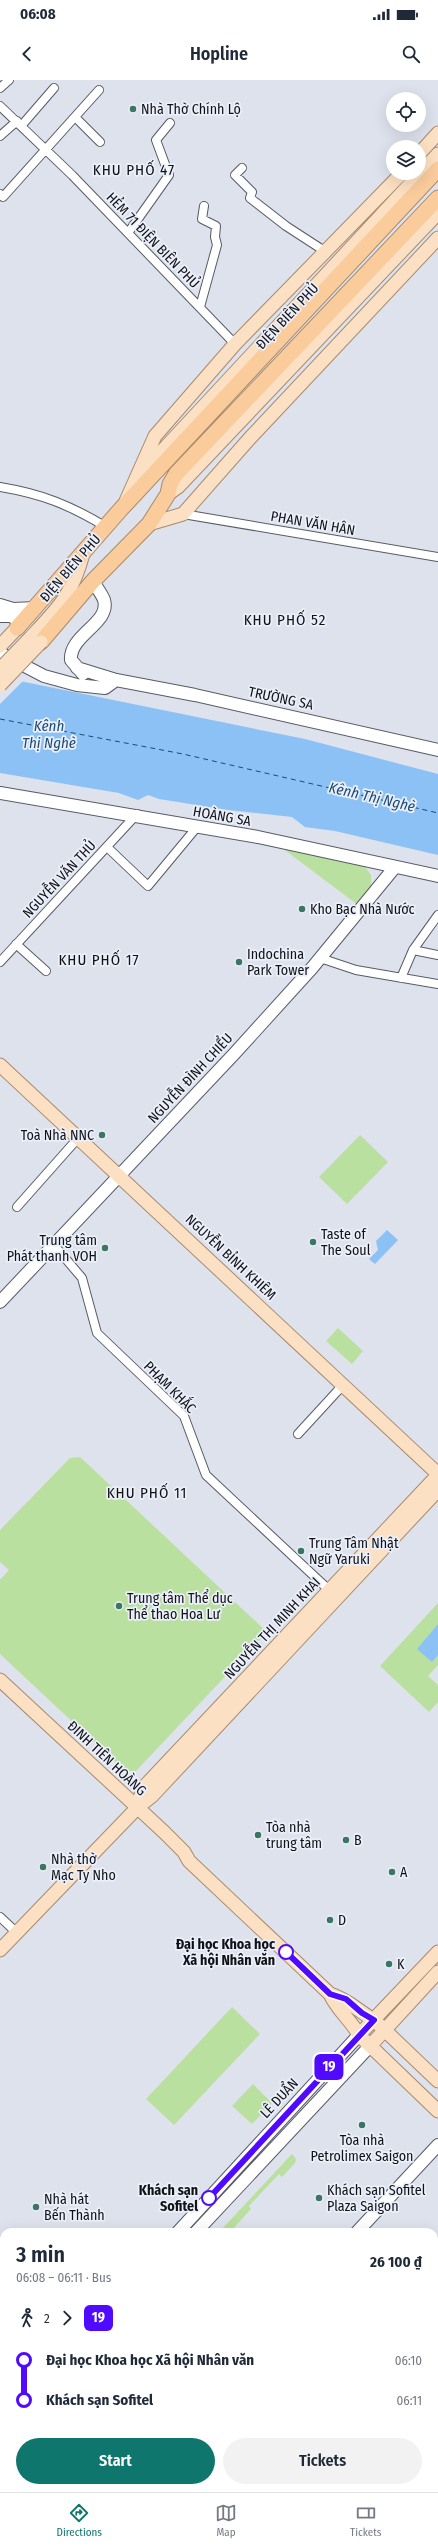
<!DOCTYPE html>
<html lang="en">
<head>
<meta charset="utf-8">
<style>
	body { margin:0; font-family:"Fira Sans Condensed",sans-serif; background:#f2f2f3; color:#1f2937; height:100vh; display:flex; flex-direction:column; font-size:15px; white-space:nowrap }
	* { box-sizing:border-box; margin:0 }
	p { font-size:13px; color:#747a83 }
	.icon { flex:none; width:22px; height:22px; fill:none; stroke:currentColor; stroke-width:2; stroke-linecap:round; stroke-linejoin:round }
	.map { position:relative; flex:1; overflow:hidden }
	.side { position:absolute; left:0px; top:2148px; width:438px; height:264px; display:flex; flex-direction:column; background:#fff; border-radius:12px 12px 0 0; box-shadow:0 4px 16px #0002 }
	.side>* { flex:none }
	.badge { padding:0 8px; border-radius:6px; font-size:14px; line-height:26px }
	.tools { position:absolute; left:386px; top:12px; display:grid; gap:8px }
	.tools a { display:grid; place-items:center; width:40px; height:40px; border-radius:50%; background:#fff; box-shadow:0 4px 16px #0002; font-size:20px }
	.map>.badge { position:absolute; translate:-50% -50%; box-shadow:0 0 0 2px #fff }
	.legs { display:flex; align-items:center; gap:6px; height:44px; padding:0 16px; font-size:13px }
	.legs p { margin-inline-start:auto }
	.head { display:flex; align-items:center; justify-content:space-between; height:68px; padding:0 16px }
	h1 { font-size:22px; font-weight:600; line-height:30px }
	.action { display:flex; gap:8px; margin-top:auto; padding:8px 16px }
	.action a { flex:1; height:46px; border-radius:24px; background:#0f766e; color:#fff; font-size:16px; font-weight:600; line-height:46px; text-align:center }
	.action a+a { background:#f2f2f3; color:#1f2937 }
	ul { padding:0 16px; list-style:none }
	li { display:flex; align-items:center; gap:14px; height:40px; font-size:15px }
	li i { display:grid; place-items:center; width:6px; height:100%; margin:0 5px; background:currentColor }
	li i::after { content:''; width:10px; height:10px; margin:-5px; border:3px solid; border-radius:50%; background:#fff }
	li p { margin-inline-start:auto }
	li:first-child i { background:linear-gradient(#0000 50%,currentColor 0) }
	li:last-child i { background:linear-gradient(currentColor 50%,#0000 0) }
	.status { display:flex; justify-content:space-between; align-items:center; height:28px; padding:0 20px; background:#fff; direction:ltr }
	.status svg { height:11px; fill:currentColor }
	header { display:flex; justify-content:space-between; align-items:center; height:52px; padding:0 16px; background:#fff; font-size:18px; font-weight:600 }
	.tabs { display:flex; justify-content:space-around; align-items:center; height:56px; border-top:1px solid #e0e1e3; background:#fff; font-size:11px; color:#747a83 }
	.tabs a { display:grid; justify-items:center; gap:2px }
	.tabs .on { color:#0f766e }
	.map>svg:first-child { display:block }
	.green { fill:#b9e09f }
	.water { fill:#8bc1f4 }
	.pier { fill:#dee2ed }
	.lines { fill:none; stroke-linecap:round; stroke-linejoin:round }
	.ferry { stroke:#1b4b75; stroke-width:1; stroke-dasharray:5 4; stroke-linecap:butt }
	.street-casing { stroke:#585b65; stroke-width:10 }
	.secondary-casing { stroke:#585b65; stroke-width:14 }
	.primary-casing { stroke:#a88a6c; stroke-width:15 }
	.highway-casing { stroke:#a88a6c; stroke-width:17 }
	.street { stroke:#fff; stroke-width:8 }
	.secondary { stroke:#fff; stroke-width:12 }
	.primary { stroke:#fce0c3; stroke-width:13 }
	.highway { stroke:#facb9b; stroke-width:15 }
	.primary-bridge-casing { stroke:#a88a6c; stroke-width:15; stroke-linecap:butt }
	.primary-bridge { stroke:#fce0c3; stroke-width:13 }
	.line-1-casing { stroke:#fff; stroke-width:9 }
	.line-1 { stroke:#4f0aff; stroke-width:6 }
	.poi-dot { fill:#3a7661; stroke:#ebeffa; stroke-width:1.5 }
	.stop-1-dot { fill:#fff; stroke:#4f0aff; stroke-width:2 }
	.labels { text-anchor:middle; stroke-width:3.5; stroke-linejoin:round; paint-order:stroke }
	.poi-label { font-size:14px; fill:#111216; stroke:#ebeffa; text-anchor:start }
	.street-label { font-size:14px; fill:#111216; stroke:#ebeffa }
	.stop-label { font-size:14px; font-weight:bold; fill:#111216; stroke:#ebeffa; text-anchor:end }
	.neighbourhood-label { font-size:15px; letter-spacing:1px; fill:#111216; stroke:#ebeffa }
	.water-label { font-size:15px; font-style:italic; fill:#1b4b75; stroke:#ebeffa }
</style>
</head>
<body>
<div class="status"><b>06:08</b><svg viewBox="0 0 49 12"><path d="M0 12V9h3v3zM5 12V6h3v6zM10 12V3h3v9zM15 12V0h3v12zM26 1h20v11H26zM47 4h2v5h-2z"/></svg></div>
<header><svg class="icon" aria-label="back" viewBox="0 0 24 24"><path d="M15 5l-7 7 7 7"/></svg>Hopline<svg class="icon" aria-label="search" viewBox="0 0 24 24"><circle cx="10" cy="10" r="6"/><path d="M15 15l6 6"/></svg></header>
<div class="map">
<svg width="438" height="2412" viewBox="0 0 438 2412">
	<rect width="100%" height="100%" fill="#dee2ed"/>
	<path class="green" d="M282 768 365 787 371 795V812L358 825Z
		M360 1055 388 1082 347 1124 319 1097Z
		M338 1248 363 1271 352 1284 326 1261Z
		M80 1377 267 1552 136 1691H125L0 1574V1500L9 1490 0 1482V1450L70 1378Z
		M438 1523V1585L428 1596 438 1605V1622L429 1632 380 1586Z
		M232 1927 260 1954 174 2045 146 2019Z
		M253 2004 272 2023 252 2044 232 2026Z
		M292 2074 296 2079 295 2083 282 2097 279 2094 249 2126 251 2129 231 2151 219 2152Z
		M0 2283 4 2287V2314L0 2319Z"/>
	<path class="water" d="M0 597 305 659 438 694V775L335 751 305 747 292 737 228 730 159 719 148 715 138 720 119 713 0 693Z
		M387 1150 398 1160 375 1184 369 1179 378 1170 376 1161Z
		M438 1544V1575L432 1582 417 1569Z"/>
	<path class="pier" d="M0 595 23 601 0 624Z"/>
	<g class="lines">
		<path class="ferry" d="M0 639 183 674 438 733"/>
		<g class="street-casing">
			<path id="street" d="M0 8 9 0
				M0 26 72 95 235 264
				M75 37 100 62
				M22 45 54 8
				M0 56 17 41
				M242 88 235 95 252 112 250 118 286 146 326 172
				M0 114 3 117 99 10
				M128 153 169 95 156 60 170 43
				M200 227 217 165 215 157 216 146 202 139 204 126
				M0 407C42 414 70 425 106 447
				M183 434 438 477
				M107 767 148 806 197 747
				M16 864 46 891
				M413 870 438 875
				M320 878 356 890 438 904
				M0 882 137 734
				M401 898 413 870 438 835
				M17 1127 79 1057
				M54 1165 82 1198 97 1253 184 1336 206 1395 329 1510
				M298 1354 343 1305
				M0 1837 17 1853
				M434 2337 438 2340"/>
		</g>
		<g class="secondary-casing">
			<path id="secondary" d="M0 525 13 529 36 528
				M0 536H11L22 543
				M0 573 44 596 77 605 105 608 116 600
				M77 588 116 600 195 615 438 670
				M83 594 71 580C69 555 111 543 104 520 102 514 96 507 93 501
				M0 713 258 757 438 796
				M0 1222 234 974 312 888 395 787
				M178 2152 359 1955
				M196 2152 370 1966
				M357 2152 438 2065
				M0 2221 4 2225
				M0 2345 4 2341
				M0 2363 4 2359
				M146 2412 147 2408"/>
		</g>
		<g class="primary-casing">
			<path id="primary" d="M419 74 438 53
				M150 395 163 370 438 74
				M168 414 178 407 438 133
				M126 421 155 356 235 264 402 93
				M149 444 183 434 250 358 438 158
				M31 557C59 527 72 515 83 474
				M0 566 17 548
				M0 985 438 1394
				M0 1600 164 1752 184 1772 189 1781 330 1914C337 1930 351 1940 359 1955L438 2031
				M137 1728 143 1708 438 1395
				M0 1870 137 1728 152 1716 438 1410
				M330 1914C349 1920 358 1931 374 1940L438 2001
				M359 1955 438 1872
				M370 1966 438 1892"/>
		</g>
		<g class="highway-casing">
			<path id="highway" d="M17 548 121 429 438 89
				M41 562 93 501 149 444 168 414 170 404 176 394 438 118"/>
		</g>
		<use href="#street" class="street"/>
		<use href="#secondary" class="secondary"/>
		<use href="#primary" class="primary"/>
		<use href="#highway" class="highway"/>
		<g class="primary-bridge-casing">
			<path id="primary-bridge" d="M0 589 31 557
				M0 605 41 562"/>
		</g>
		<use href="#primary-bridge" class="primary-bridge"/>
	</g>
	<g class="lines">
		<g class="line-1-casing">
			<path id="line-1" d="M209 2118 374 1940 362 1933 346 1919 330 1914 286 1872"/>
		</g>
		<use href="#line-1" class="line-1"/>
	</g>
	<g class="poi-dot">
		<circle cx="133" cy="29" r="4"/>
		<circle cx="302" cy="829" r="4"/>
		<circle cx="239" cy="882" r="4"/>
		<circle cx="102" cy="1055" r="4"/>
		<circle cx="313" cy="1162" r="4"/>
		<circle cx="105" cy="1168" r="4"/>
		<circle cx="301" cy="1471" r="4"/>
		<circle cx="119" cy="1526" r="4"/>
		<circle cx="258" cy="1755" r="4"/>
		<circle cx="346" cy="1760" r="4"/>
		<circle cx="43" cy="1787" r="4"/>
		<circle cx="392" cy="1792" r="4"/>
		<circle cx="330" cy="1840" r="4"/>
		<circle cx="389" cy="1884" r="4"/>
		<circle cx="362" cy="2045" r="4"/>
		<circle cx="319" cy="2118" r="4"/>
		<circle cx="36" cy="2127" r="4"/>
	</g>
	<g class="stop-1-dot">
		<circle cx="286" cy="1872" r="7"/>
		<circle cx="209" cy="2118" r="7"/>
	</g>
	<g class="labels">
		<g class="poi-label">
			<text x="141" y="34">Nhà Thờ Chính Lộ</text>
			<text x="310" y="834">Kho Bạc Nhà Nước</text>
			<text x="247" y="879">Indochina<tspan x="247" dy="16">Park Tower</tspan></text>
			<text x="94" y="1060" text-anchor="end">Toà Nhà NNC</text>
			<text x="321" y="1159">Taste of<tspan x="321" dy="16">The Soul</tspan></text>
			<text x="97" y="1165" text-anchor="end">Trung tâm<tspan x="97" dy="16">Phát thanh VOH</tspan></text>
			<text x="309" y="1468">Trung Tâm Nhật<tspan x="309" dy="16">Ngữ Yaruki</tspan></text>
			<text x="127" y="1523">Trung tâm Thể dục<tspan x="127" dy="16">Thể thao Hoa Lư</tspan></text>
			<text x="266" y="1752">Tòa nhà<tspan x="266" dy="16">trung tâm</tspan></text>
			<text x="354" y="1765">B</text>
			<text x="51" y="1784">Nhà thờ<tspan x="51" dy="16">Mạc Ty Nho</tspan></text>
			<text x="400" y="1797">A</text>
			<text x="338" y="1845">D</text>
			<text x="397" y="1889">K</text>
			<text x="362" y="2065" text-anchor="middle">Tòa nhà<tspan x="362" dy="16">Petrolimex Saigon</tspan></text>
			<text x="327" y="2115">Khách sạn Sofitel<tspan x="327" dy="16">Plaza Saigon</tspan></text>
			<text x="44" y="2124">Nhà hát<tspan x="44" dy="16">Bến Thành</tspan></text>
		</g>
		<g class="street-label">
			<text transform="translate(153 160) rotate(46)" y="5">HẺM 71 ĐIỆN BIÊN PHỦ</text>
			<text transform="translate(287 236) rotate(-47)" y="5">ĐIỆN BIÊN PHỦ</text>
			<text transform="translate(313 443) rotate(10)" y="5">PHAN VĂN HÂN</text>
			<text transform="translate(70 488) rotate(-49)" y="5">ĐIỆN BIÊN PHỦ</text>
			<text transform="translate(281 618) rotate(12)" y="5">TRƯỜNG SA</text>
			<text transform="translate(222 736) rotate(10)" y="5">HOÀNG SA</text>
			<text transform="translate(59 799) rotate(-47)" y="5">NGUYỄN VĂN THỦ</text>
			<text transform="translate(190 998) rotate(-47)" y="5">NGUYỄN ĐÌNH CHIỂU</text>
			<text transform="translate(231 1177) rotate(43)" y="5">NGUYỄN BỈNH KHIÊM</text>
			<text transform="translate(170 1307) rotate(45)" y="5">PHẠM KHẮC</text>
			<text transform="translate(272 1548) rotate(-47)" y="5">NGUYỄN THỊ MINH KHAI</text>
			<text transform="translate(107 1678) rotate(43)" y="5">ĐINH TIÊN HOÀNG</text>
			<text transform="translate(279 2018) rotate(-47)" y="5">LÊ DUẨN</text>
		</g>
		<g class="stop-label">
			<text x="275" y="1869">Đại học Khoa học<tspan x="275" dy="16">Xã hội Nhân văn</tspan></text>
			<text x="198" y="2115">Khách sạn<tspan x="198" dy="16">Sofitel</tspan></text>
		</g>
		<g class="neighbourhood-label">
			<text x="134" y="95">KHU PHỐ 47</text>
			<text x="285" y="545">KHU PHỐ 52</text>
			<text x="99" y="885">KHU PHỐ 17</text>
			<text x="147" y="1418">KHU PHỐ 11</text>
		</g>
		<g class="water-label">
			<text x="49" y="651">Kênh<tspan x="49" dy="17">Thị Nghè</tspan></text>
			<text transform="translate(372 717) rotate(13)" y="5">Kênh Thị Nghè</text>
		</g>
	</g>
</svg>
<div class="tools">
<a><svg class="icon" aria-label="locate" viewBox="0 0 24 24"><circle cx="12" cy="12" r="6"/><path d="M12 2v4M12 18v4M2 12h4M18 12h4"/></svg></a>
<a><svg class="icon" aria-label="layers" viewBox="0 0 24 24"><path d="M12 4l9 5-9 5-9-5zM3 14l9 5 9-5"/></svg></a>
</div>
<b class="badge" style="left:329px;top:1987px;background:#4f0aff;color:#fff">19</b>
<section class="side">
<div class="head"><div><h1>3 min</h1><p>06:08 – 06:11 · Bus</p></div><b>26 100 ₫</b></div>
<div class="legs"><svg class="icon" aria-label="walk" viewBox="0 0 24 24"><circle cx="13" cy="4" r="2"/><path d="M13 8l-2 6 4 7M11 14l-3 7M7 12l3-4h3l4 4"/></svg>2<svg class="icon" aria-label="forward" viewBox="0 0 24 24"><path d="M9 5l7 7-7 7"/></svg><b class="badge" style="background:#4f0aff;color:#fff">19</b></div>
<ul>
<li><i style="color:#4f0aff"></i><b>Đại học Khoa học Xã hội Nhân văn</b><p>06:10</p></li>
<li><i style="color:#4f0aff"></i><b>Khách sạn Sofitel</b><p>06:11</p></li>
</ul>
<div class="action"><a>Start</a><a>Tickets</a></div>
</section>
</div>
<nav class="tabs">
<a class="on"><svg class="icon" aria-label="directions" viewBox="0 0 24 24"><path d="M12 3l9 9-9 9-9-9zM9 14v-3h6M13 9l2 2-2 2"/></svg>Directions</a>
<a><svg class="icon" aria-label="map" viewBox="0 0 24 24"><path d="M3 6l6-2 6 2 6-2v14l-6 2-6-2-6 2zM9 4v14M15 6v14"/></svg>Map</a>
<a><svg class="icon" aria-label="tickets" viewBox="0 0 24 24"><path d="M3 7h18v10H3zM15 7v10"/></svg>Tickets</a>
</nav>
</body>
</html>
